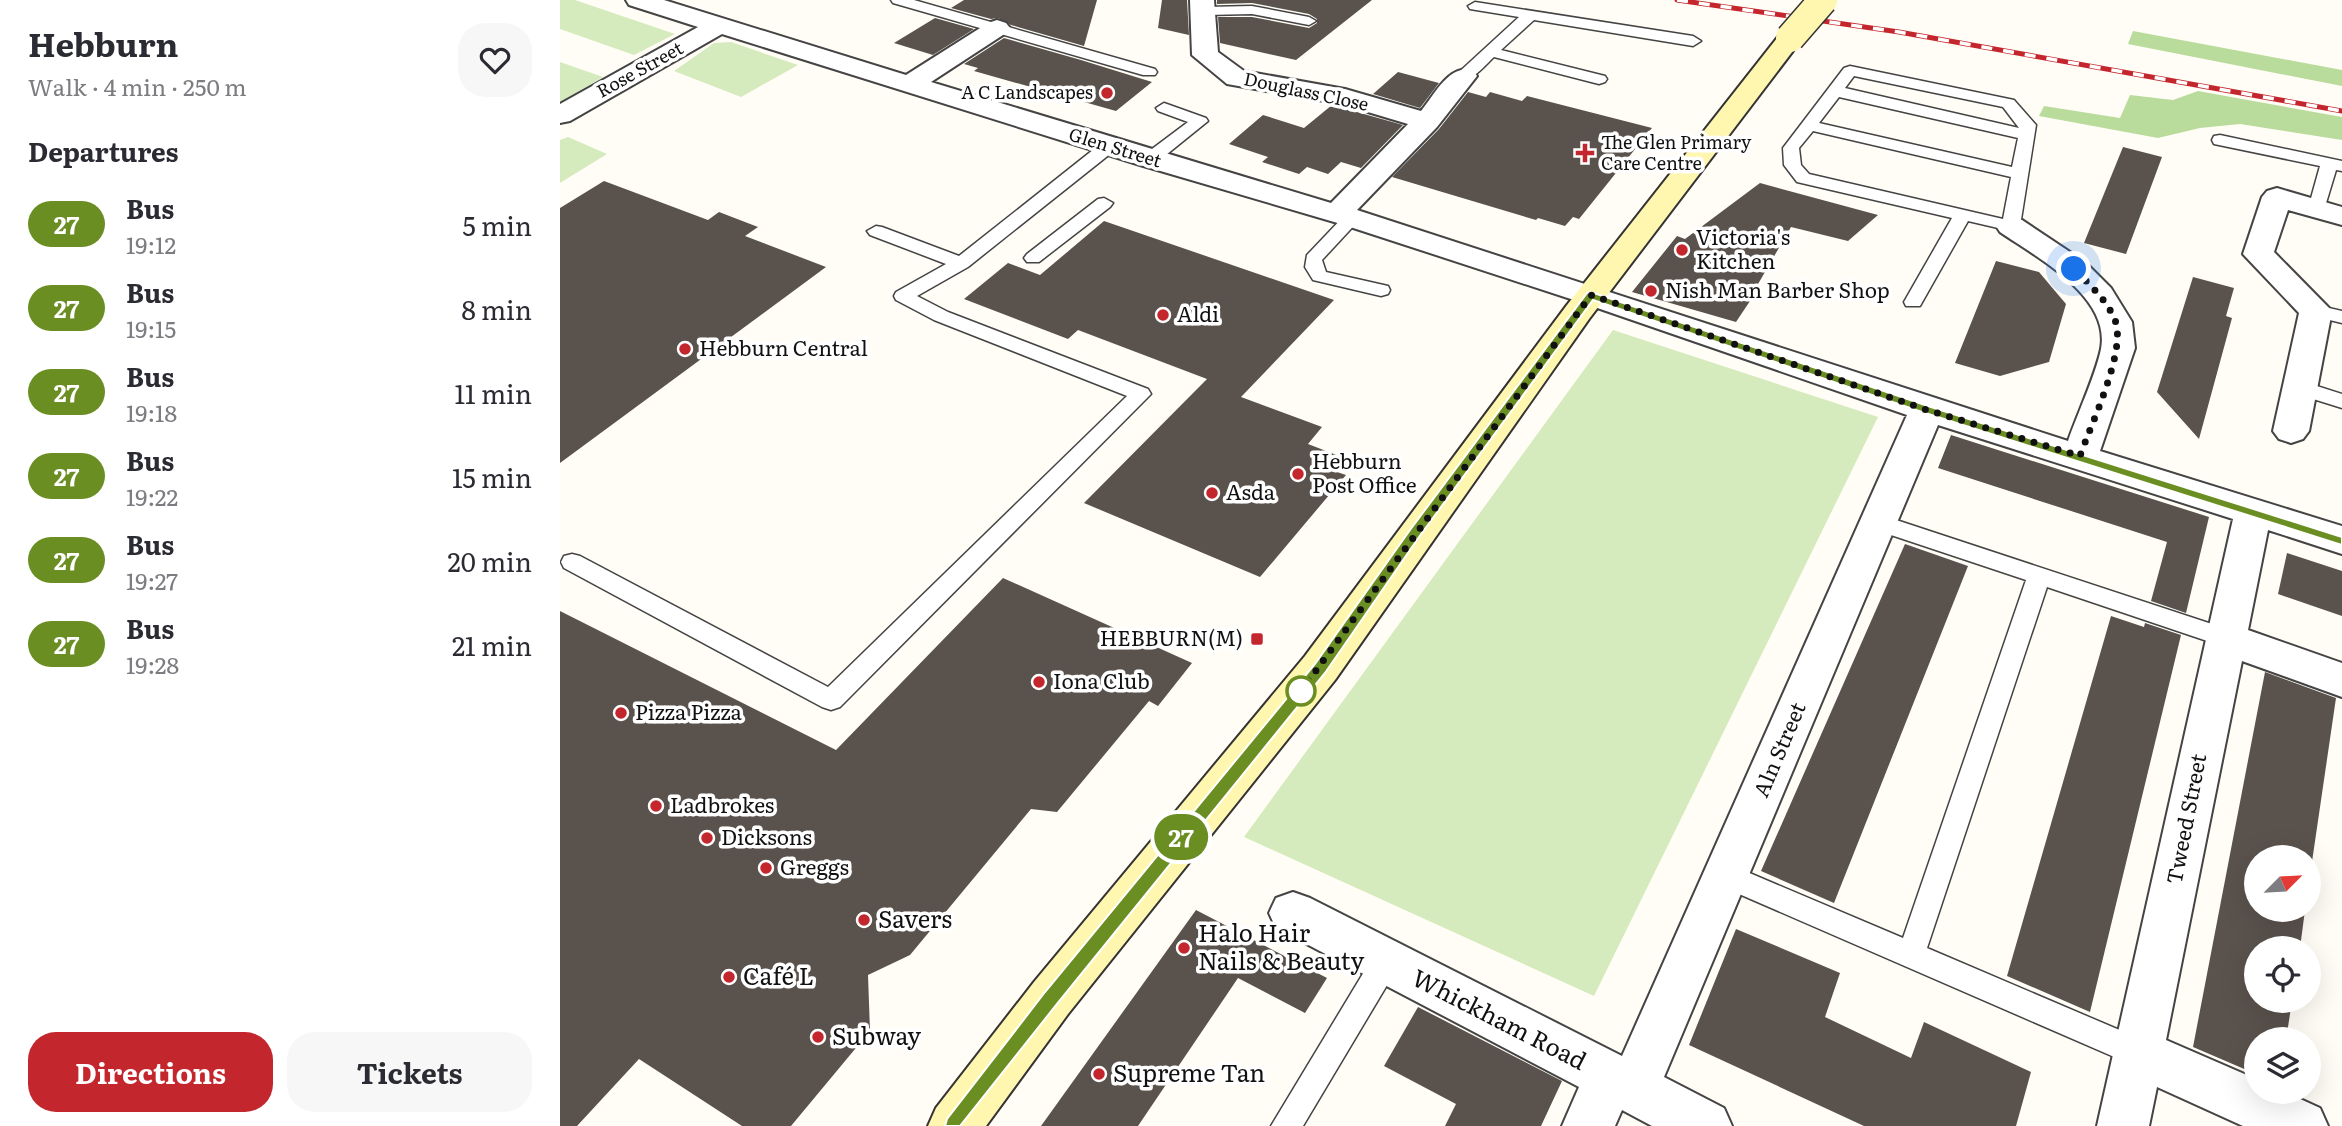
<!DOCTYPE html>
<html lang="en">
<head>
<meta charset="utf-8">
<style>
	body { margin:0; font-family:Literata,serif; background:#f7f7f7; color:#2b2b33; height:100vh; display:flex; flex-direction:column; font-size:26px; white-space:nowrap }
	* { box-sizing:border-box; margin:0 }
	p { font-size:23px; color:#7c7c81 }
	.icon { flex:none; width:38px; height:38px; fill:none; stroke:currentColor; stroke-width:2; stroke-linecap:round; stroke-linejoin:round }
	.map { position:relative; flex:1; overflow:hidden }
	.details { display:flex; flex-direction:column; background:#fff; width:560px }
	.details>* { flex:none }
	.badge { padding:0 14px; border-radius:23px; font-size:24px; line-height:46px }
	.needle { width:46px; rotate:66deg }
	.tools { position:absolute; left:1684px; top:845px; display:grid; gap:14px }
	.tools a { display:grid; place-items:center; width:77px; height:77px; border-radius:50%; background:#fff; box-shadow:0 7px 28px #0002; font-size:35px }
	.you { position:absolute; width:35px; height:35px; margin:-18px; border:5px solid #fff; border-radius:50%; background:#1a73e8; box-shadow:0 0 0 10px #1a73e833 }
	.map>.badge { position:absolute; translate:-50% -50%; box-shadow:0 0 0 4px #fff }
	h2 { padding:0 28px; font-size:26px; line-height:63px }
	.round { display:grid; place-items:center; flex:none; width:74px; height:74px; border-radius:28px; background:#f7f7f7 }
	.overview { display:flex; align-items:center; justify-content:space-between; height:119px; padding:0 28px }
	h1 { font-size:33px; font-weight:700; line-height:52px }
	.action { display:flex; gap:14px; margin-top:auto; padding:14px 28px }
	.action a { flex:1; height:80px; border-radius:28px; background:#c4262e; color:#fff; font-size:28px; font-weight:700; line-height:80px; text-align:center }
	.action a+a { background:#f7f7f7; color:#2b2b33 }
	ul { padding:0; list-style:none }
	li { display:flex; align-items:center; gap:21px; height:84px; padding:0 28px }
	li div { flex:1 }
	li b { display:block; font-size:26px }
	li em { font-style:normal }
	li .badge { min-width:77px; font-weight:700; text-align:center }
	main { display:flex; flex:1; min-height:0 }
	.map>svg:first-child { display:block }
	.green { fill:#d5ebbd }
	.forest { fill:#b9dc9c }
	.building { fill:#5a524d }
	.lines { fill:none; stroke-linecap:round; stroke-linejoin:round }
	.lane-casing { stroke:#444; stroke-width:3 }
	.street-casing { stroke:#444; stroke-width:4 }
	.secondary-casing { stroke:#333; stroke-width:4 }
	.lane { fill:#fff; fill-rule:evenodd }
	.street { fill:#fff; fill-rule:evenodd }
	.secondary { fill:#fff6b0; fill-rule:evenodd }
	.rail-casing { stroke:#c4262e; stroke-width:5 }
	.rail { stroke:#fff; stroke-width:3.5; stroke-dasharray:11; stroke-linecap:butt }
	.secondary-bridge-casing { stroke:#333; stroke-width:31; stroke-linecap:butt }
	.secondary-bridge { stroke:#fff6b0; stroke-width:28 }
	.line { fill:#6b8e23; stroke:#fff; stroke-width:2 }
	.walk { stroke:#111; stroke-width:7; stroke-dasharray:0 12.6 }
	.poi-dot { fill:#c4262e; stroke:#fff; stroke-width:2.5 }
	.stop-dot { fill:#fff; stroke:#6b8e23; stroke-width:3.5 }
	.labels { text-anchor:middle; stroke-width:7; stroke-linejoin:round; paint-order:stroke }
	.far-street-label { font-size:18px; fill:#111; stroke:#fff }
	.far-poi-label { font-size:18px; fill:#111; stroke:#fff; text-anchor:end }
	.poi-label { font-size:21px; fill:#111; stroke:#fff; text-anchor:start }
	.street-label { font-size:21px; fill:#111; stroke:#fff }
	.near-poi-label { font-size:24px; fill:#111; stroke:#fff; text-anchor:start }
	.near-street-label { font-size:24px; fill:#111; stroke:#fff }
</style>
</head>
<body>
<main>
<section class="details">
<div class="overview"><div><h1>Hebburn</h1><p>Walk · 4 min · 250 m</p></div><a class="round"><svg class="icon" aria-label="heart" viewBox="0 0 24 24"><path d="M12 20l-8-8c-3-5 5-10 8-4 3-6 11-1 8 4z"/></svg></a></div>
<h2>Departures</h2>
<ul>
<li><span class="badge" style="background:#6b8e23;color:#fff">27</span><div><b>Bus</b><p>19:12</p></div><em>5 min</em></li>
<li><span class="badge" style="background:#6b8e23;color:#fff">27</span><div><b>Bus</b><p>19:15</p></div><em>8 min</em></li>
<li><span class="badge" style="background:#6b8e23;color:#fff">27</span><div><b>Bus</b><p>19:18</p></div><em>11 min</em></li>
<li><span class="badge" style="background:#6b8e23;color:#fff">27</span><div><b>Bus</b><p>19:22</p></div><em>15 min</em></li>
<li><span class="badge" style="background:#6b8e23;color:#fff">27</span><div><b>Bus</b><p>19:27</p></div><em>20 min</em></li>
<li><span class="badge" style="background:#6b8e23;color:#fff">27</span><div><b>Bus</b><p>19:28</p></div><em>21 min</em></li>
</ul>
<div class="action"><a>Directions</a><a>Tickets</a></div>
</section>
<div class="map">
<svg width="1782" height="1126" viewBox="0 0 1782 1126">
	<rect width="100%" height="100%" fill="#fffdf5"/>
	<path class="green" d="M0 0H15L115 34 74 55 0 29Z
		M171 42 238 65 181 97 114 71 154 43Z
		M0 62 43 77 0 102Z
		M8 137 47 154 0 183V140Z
		M1053 330 1318 417 1034 996 684 837Z"/>
	<path class="forest" d="M1573 31 1782 70V86L1568 44Z
		M1638 91 1782 117V140L1680 124 1640 128 1598 138 1479 116 1484 106 1560 118 1570 95 1613 100Z"/>
	<path class="building" d="M404 0H537L524 46 451 25 438 18 431 19 391 8Z
		M602 0H627L629 35 598 28Z
		M657 0H812L736 60 660 43 658 17H692L749 28 757 23V19L749 14 692 3 657 4Z
		M375 18 414 29 373 55 334 43Z
		M444 38 521 60 592 82 556 111 414 71 418 68 404 64Z
		M838 72 879 83 860 108 813 94Z
		M908 92 926 97 930 92 962 101 967 96 1092 128 1019 219 1013 217 1005 226 978 218 976 220 832 177 879 129Z
		M772 105 843 125 801 168 781 162 768 174 747 167 739 174 702 162 708 157 669 144 703 115 744 128Z
		M1563 147 1602 157 1566 254 1524 243Z
		M44 181 148 220 159 212 198 227 185 236 266 267 0 463V208Z
		M1200 183 1318 215 1288 241 1231 227 1194 291 1196 292 1176 322 1072 292 1117 236 1125 239Z
		M544 221 774 300 681 397 762 427 748 444 787 459 777 472 786 475 700 577 524 503 647 379 518 330 508 339 404 299 448 263 480 275Z
		M1436 261 1479 272 1506 304 1489 362 1440 376 1395 363Z
		M1633 277 1674 288 1666 316 1672 318 1639 439 1597 392Z
		M1391 435 1649 517 1626 613 1591 601 1607 542 1378 468Z
		M1345 544 1408 566 1274 903 1201 871Z
		M1727 553 1782 571V616L1718 594Z
		M443 578 632 663 598 706 589 701 497 812 471 809 350 955 308 975 310 1031 231 1126H182L79 1059 17 1126H0V611L276 750Z
		M1551 616 1584 627 1585 623 1621 635 1530 1012 1447 976Z
		M1705 672 1776 698 1748 889V858H1696V910H1745L1740 948H1696V1001H1732L1726 1040H1696V1074L1633 1047Z
		M636 910 767 978 745 1013 678 978 578 1126H481Z
		M1176 929 1280 973 1265 1017 1351 1058 1364 1022 1471 1072 1456 1126H1304L1129 1045Z
		M858 1007 1002 1081 981 1126H885L896 1104 824 1066Z"/>
	<g class="lines">
		<g class="lane-casing">
			<path id="lane" d="M331 0H354L595 69 597 72 595 75H583L333 3Z
				M915 2 1133 36 1141 41 1133 46 974 20 941 50 1045 76 1047 79 1045 82 1039 84 934 57C924 66 913 82 898 79L896 76 898 73 959 17 910 9 908 6Z
				M692 6 749 17 756 21 749 25 692 14 646 15 639 11 646 7Z
				M1290 66 1454 100 1476 125 1460 226 1451 231 1408 221 1360 306H1346L1344 302 1392 218 1237 182 1224 165 1223 148 1284 68ZM1294 76 1443 107 1459 128 1285 88ZM1279 97 1458 138 1452 167 1259 123ZM1253 131 1451 177 1443 219 1249 174 1241 165 1239 148Z
				M604 103 646 118 648 121 596 163H584L582 159 584 155 628 122 598 111 596 108Z
				M1660 135 1782 161V171L1776 170 1763 213H1751L1748 209 1760 166 1654 144 1652 140 1654 136Z
				M549 141 555 142 557 146 555 150 408 267 357 296 388 312 588 389 591 394 280 707 271 710 262 707 4 568 1 562 4 556 12 554 20 556 268 687 567 396 374 320 336 300 334 296 336 292 386 264 310 235 307 231 316 226 322 227 399 256 543 142Z
				M544 198 553 203 550 207 479 262H467L464 258 467 254 538 199Z
				M792 213 801 218 762 260 766 272 828 286 830 290 828 294 821 296 753 280 745 267 747 255 786 214Z
				M1756 305 1782 311V323L1749 315 1746 311Z
				M1741 381 1782 394V408L1734 393 1731 388 1734 383Z
				M1318 514 1673 631 1677 638 1673 645 1665 647 1487 587 1367 948 1590 1043 1594 1053 1590 1063 1579 1068 1568 1063 1156 884 1152 875 1156 866 1166 863 1343 938 1466 580 1310 528 1307 522 1310 516Z
				M826 948 836 952 840 961 836 970 743 1126H711L816 952Z"/>
		</g>
		<g class="street-casing">
			<path id="street" d="M66 0H104L346 75 428 23 437 20 446 23 450 28 446 33 371 82 771 203 848 124 781 104 667 84 632 55 630 0H654L658 52 684 71 785 89 861 111C875 94 889 64 913 70L917 76 877 127 797 210 1508 441C1517 415 1536 374 1541 349 1551 296 1476 257 1440 232L1436 226 1440 220 1451 217 1462 220 1525 262 1551 288 1572 322 1575 348 1540 451 1782 526V554L1708 530 1688 630 1782 663V697L1682 661 1606 1040 1696 1079V1092H1725L1760 1108 1768 1126H1683L1597 1087 1589 1126H1537L1673 519 1378 425 1104 1077 1164 1108 1172 1126H1092L1062 1110 1055 1126H1002L1019 1087 716 928 709 913 716 898 733 892 750 898 1062 1056 1347 415 1020 302 781 224 580 165 162 34 10 121 0 123V104L138 27 69 5Z
				M1717 188 1782 207V225L1728 210 1714 252 1772 311 1749 431 1743 439 1731 443 1719 439 1713 431 1739 313 1683 254 1702 197 1707 191Z"/>
		</g>
		<g class="secondary-casing">
			<path id="secondary" d="M1230 30 1239 33 1243 38 1239 43 1029 319 775 680 508 1014 426 1126H368L376 1108 474 982 745 656 1007 305 1221 33Z"/>
		</g>
		<use href="#lane" class="lane"/>
		<use href="#street" class="street"/>
		<use href="#secondary" class="secondary"/>
		<g class="rail-casing">
			<path id="rail" d="M1117 0 1339 32 1782 111"/>
		</g>
		<use href="#rail" class="rail"/>
		<g class="secondary-bridge-casing">
			<path id="secondary-bridge" d="M1230 38 1263 0"/>
		</g>
		<use href="#secondary-bridge" class="secondary-bridge"/>
	</g>
	<path class="line" d="M1031 292 1371 407 1782 537V545L1362 412 1033 300 859 537 765 673 497 1004 400 1126H385L387 1119 485 992 755 664 850 530 1027 293Z"/>
	<g class="lines">
		<path class="walk" d="M741 691 1031 295 1367 410 1520 456C1531 424 1567 350 1555 320 1547 300 1530 285 1514 269"/>
	</g>
	<g class="poi-dot">
		<circle cx="547" cy="93" r="7"/>
		<path d="M1021.5 142.5h7v7h7v7h-7v7h-7v-7h-7v-7h7z"/>
		<circle cx="1122" cy="250" r="7"/>
		<circle cx="1091" cy="291" r="7"/>
		<circle cx="603" cy="315" r="7"/>
		<circle cx="125" cy="349" r="7"/>
		<circle cx="738" cy="474" r="7"/>
		<circle cx="652" cy="493" r="7"/>
		<rect x="690" y="632" width="14" height="14" rx="3.5"/>
		<circle cx="479" cy="682" r="7"/>
		<circle cx="61" cy="713" r="7"/>
		<circle cx="96" cy="806" r="7"/>
		<circle cx="147" cy="838" r="7"/>
		<circle cx="206" cy="868" r="7"/>
		<circle cx="304" cy="920" r="7"/>
		<circle cx="624" cy="948" r="7"/>
		<circle cx="169" cy="977" r="7"/>
		<circle cx="258" cy="1037" r="7"/>
		<circle cx="539" cy="1074" r="7"/>
	</g>
	<circle class="stop-dot" cx="741" cy="691" r="14"/>
	<g class="labels">
		<g class="far-street-label">
			<text transform="translate(80 70) rotate(-29)" y="6">Rose Street</text>
			<text transform="translate(746 92) rotate(12)" y="6">Douglass Close</text>
			<text transform="translate(555 148) rotate(17)" y="6">Glen Street</text>
		</g>
		<g class="far-poi-label">
			<text x="533" y="99">A C Landscapes</text>
			<text x="1041" y="149" text-anchor="start">The Glen Primary<tspan x="1041" dy="21">Care Centre</tspan></text>
		</g>
		<g class="poi-label">
			<text x="1136" y="245">Victoria's<tspan x="1136" dy="24">Kitchen</tspan></text>
			<text x="1105" y="298">Nish Man Barber Shop</text>
			<text x="617" y="322">Aldi</text>
			<text x="139" y="356">Hebburn Central</text>
			<text x="752" y="469">Hebburn<tspan x="752" dy="24">Post Office</tspan></text>
			<text x="666" y="500">Asda</text>
			<text x="683" y="646" text-anchor="end">HEBBURN(M)</text>
			<text x="493" y="689">Iona Club</text>
			<text x="75" y="720">Pizza Pizza</text>
			<text x="110" y="813">Ladbrokes</text>
			<text x="161" y="845">Dicksons</text>
			<text x="220" y="875">Greggs</text>
		</g>
		<g class="street-label">
			<text transform="translate(1220 750) rotate(-67)" y="7">Aln Street</text>
			<text transform="translate(1627 819) rotate(-79)" y="7">Tweed Street</text>
		</g>
		<g class="near-poi-label">
			<text x="318" y="928">Savers</text>
			<text x="638" y="942">Halo Hair<tspan x="638" dy="28">Nails &amp; Beauty</tspan></text>
			<text x="183" y="985">Café L</text>
			<text x="272" y="1045">Subway</text>
			<text x="553" y="1082">Supreme Tan</text>
		</g>
		<g class="near-street-label">
			<text transform="translate(939 1020) rotate(27)" y="8">Whickham Road</text>
		</g>
	</g>
</svg>
<div class="tools">
<a><svg class="needle" viewBox="-14 -14 28 28"><path d="M0-13l5 13h-10z" fill="#e53935"/><path d="M0 13l5-13h-10z" fill="#7c7c81"/></svg></a>
<a><svg class="icon" aria-label="locate" viewBox="0 0 24 24"><circle cx="12" cy="12" r="6"/><path d="M12 2v4M12 18v4M2 12h4M18 12h4"/></svg></a>
<a><svg class="icon" aria-label="layers" viewBox="0 0 24 24"><path d="M12 4l9 5-9 5-9-5zM3 14l9 5 9-5"/></svg></a>
</div>
<div class="you" style="left:1514px;top:269px"></div>
<b class="badge" style="left:621px;top:837px;background:#6b8e23;color:#fff">27</b>
</div>
</main>
</body>
</html>
